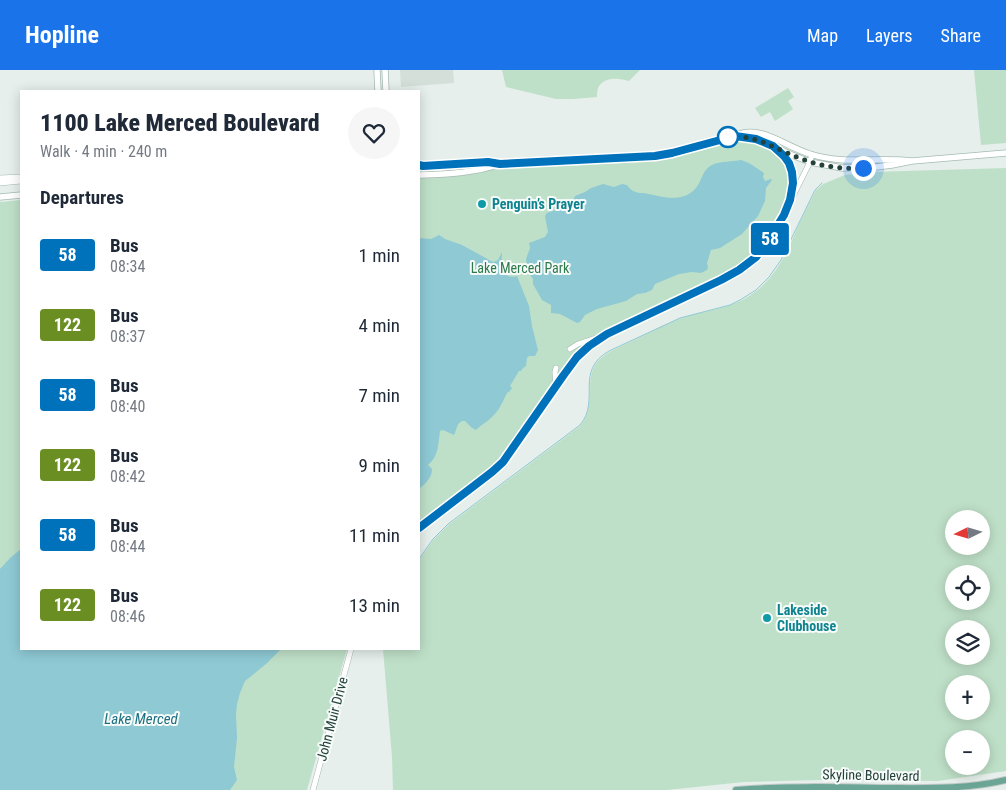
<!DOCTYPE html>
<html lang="en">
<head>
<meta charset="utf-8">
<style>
	body { margin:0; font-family:"Roboto Condensed",sans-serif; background:#f6f6f7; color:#1f2937; height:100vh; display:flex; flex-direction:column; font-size:19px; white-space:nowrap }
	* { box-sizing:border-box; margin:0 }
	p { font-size:16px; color:#747a83 }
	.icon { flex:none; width:28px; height:28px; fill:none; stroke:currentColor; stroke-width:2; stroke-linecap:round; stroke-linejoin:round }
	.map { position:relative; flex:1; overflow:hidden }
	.panel { position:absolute; left:20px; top:20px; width:400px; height:560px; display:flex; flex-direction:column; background:#fff; border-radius:0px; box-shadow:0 2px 12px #0003 }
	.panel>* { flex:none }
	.badge { padding:0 10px; border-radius:4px; font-size:18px; line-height:32px }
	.needle { width:32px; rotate:265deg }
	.controls { position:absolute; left:945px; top:440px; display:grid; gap:10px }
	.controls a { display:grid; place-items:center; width:45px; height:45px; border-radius:50%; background:#fff; box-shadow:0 2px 12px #0003; font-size:25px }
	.you { position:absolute; width:25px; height:25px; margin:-12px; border:4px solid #fff; border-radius:50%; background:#1a73e8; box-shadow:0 0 0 8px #1a73e833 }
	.map>.badge { position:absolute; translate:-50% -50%; box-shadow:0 0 0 2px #fff }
	h2 { padding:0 20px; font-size:19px; line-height:45px }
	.round { display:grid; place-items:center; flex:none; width:52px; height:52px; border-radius:26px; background:#f6f6f7 }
	.summary { display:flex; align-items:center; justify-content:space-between; height:85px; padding:0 20px }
	h1 { font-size:24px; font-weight:800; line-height:38px }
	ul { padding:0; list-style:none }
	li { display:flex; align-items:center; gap:15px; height:70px; padding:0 20px }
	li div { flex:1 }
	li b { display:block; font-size:19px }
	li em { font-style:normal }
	li .badge { min-width:55px; font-weight:700; text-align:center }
	header { display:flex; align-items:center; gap:30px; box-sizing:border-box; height:70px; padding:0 25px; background:#1a73e8; color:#fff }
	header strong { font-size:24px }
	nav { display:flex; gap:28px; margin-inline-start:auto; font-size:18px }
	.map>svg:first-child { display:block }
	.built { fill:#d4dfda }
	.green { fill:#bfe0c8; fill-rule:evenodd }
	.water { fill:#8ec9d4 }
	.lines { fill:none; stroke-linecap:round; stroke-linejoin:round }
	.stream { stroke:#8ec9d4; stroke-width:1 }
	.tertiary-casing { stroke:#a8b8b2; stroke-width:6 }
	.secondary-casing { stroke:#a4bbb3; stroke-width:7 }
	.primary-casing { stroke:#c2cac8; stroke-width:8 }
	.tertiary { stroke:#fff; stroke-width:5 }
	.secondary { stroke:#fff; stroke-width:5.5 }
	.primary { stroke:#6aa596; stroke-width:6 }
	.line-casing { stroke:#fff; stroke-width:11 }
	.line { stroke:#0072bc; stroke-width:8 }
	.walk { stroke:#24423a; stroke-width:5; stroke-dasharray:0 9 }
	.stop-dot { fill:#fff; stroke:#0072bc; stroke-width:2.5 }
	.culture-dot { fill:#0f9aa8; stroke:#f7fbf9; stroke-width:2 }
	.labels { text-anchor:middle; stroke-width:4; stroke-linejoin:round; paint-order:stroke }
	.culture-label { font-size:14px; font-weight:bold; fill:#0d838f; stroke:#f7fbf9; text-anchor:start }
	.park-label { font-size:14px; fill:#2d7a4b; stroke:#f7fbf9 }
	.street-label { font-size:14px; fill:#24423a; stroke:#f7fbf9 }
	.water-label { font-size:15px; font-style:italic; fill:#1c6f80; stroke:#f7fbf9 }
</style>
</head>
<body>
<header>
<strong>Hopline</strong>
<nav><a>Map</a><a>Layers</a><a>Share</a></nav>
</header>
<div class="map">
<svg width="1006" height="720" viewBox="0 0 1006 720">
	<rect width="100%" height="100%" fill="#e6efeb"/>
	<path class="built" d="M400 0H453L454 13 401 17Z"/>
	<path class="green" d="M502 0H640L629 11C619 8 604 6 598 18 597 21 597 24 597 27L573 29H556L506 17Z
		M974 0H1006V73L981 75Z
		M788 18 794 27 788 31 793 39 775 51 770 42 761 47 755 38Z
		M741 70C758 69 777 79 785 94 794 111 787 122 781 138 775 156 762 175 747 188 728 204 703 214 681 225 656 236 630 248 605 260L589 270 574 285 541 329 504 382 495 393 419 451V107L502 99 658 91Z
		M1006 98V701L938 711 819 710 744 712 667 720H393L392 687 383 579H419V490L434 469 448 455 580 356C599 334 581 306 600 289 608 281 620 277 630 272 647 264 664 254 682 248 713 238 740 239 765 213 779 199 788 180 796 161 802 147 809 134 816 120L823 114 845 105 872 102ZM954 449H981V476H954ZM954 504H981V531H954ZM954 559H981V586H954ZM954 614H981V641H954ZM954 669H981V696H954Z
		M21 130V579H347L307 720H0V132Z"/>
	<path class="water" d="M741 90 749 93 764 103 763 107 765 111 771 109 772 110 766 118 765 131 758 146 742 164 720 178 711 180 707 193 708 197 707 200 701 203 692 202 679 204 655 214 652 220 645 223 637 224 626 231 597 239 585 245 580 252 577 253 560 244 551 243V235L542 230 533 214V209L528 202 526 189 530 178 529 173 545 167 548 162 545 146 547 143 555 140 560 136 568 134 572 132 575 126 585 122 591 118 603 114 614 117 622 114 627 115C629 118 632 121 636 122 637 123 643 123 644 123 659 126 679 133 693 121 703 113 700 100 714 94 719 92 734 91 741 90Z
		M439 165 445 169 462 175 493 192 498 190 502 182C501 193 502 211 517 206L529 236 532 256 538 280 535 286H529L527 288 526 296 522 299 521 301H519L510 316 512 318 510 321 507 323C503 331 499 341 492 347 487 352 481 355 476 360L472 358 465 351C457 350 457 359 454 365L443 360 440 361C438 374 439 386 428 395L432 399C432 408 425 414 419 419V168L431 169Z
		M21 479V579H281L266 594 250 607 245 611 240 623 237 634 236 645 237 668 234 697 237 710 230 720H0V499L10 488Z"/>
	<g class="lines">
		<path class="stream" d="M419 489 433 469 448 454 580 355C601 330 574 301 609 281L680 248 730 235 740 230 756 220 769 207 781 190 815 120 822 113"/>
		<g class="tertiary-casing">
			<path id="tertiary" d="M0 108 21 107
				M0 113 21 111
				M570 279 578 274 596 268
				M556 317 555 302 556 298
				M419 458 492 402 503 392 563 306 577 287 589 276 607 264 721 210 739 200 756 187 768 171 781 150 809 94 812 85
				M313 720 351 579"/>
		</g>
		<g class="secondary-casing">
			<path id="secondary" d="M377 0 378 21
				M385 0 386 21
				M735 66 761 71 792 85 810 92 842 98 876 97 892 95 912 91 1006 83
				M778 81C794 95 795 114 789 133
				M419 96 488 92 500 94 651 87 672 83 735 66C759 53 786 77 810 84 844 95 878 87 912 91
				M419 105C445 104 476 103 500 94
				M0 127 21 125"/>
		</g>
		<g class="primary-casing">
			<path id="primary" d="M736 720C784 716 832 717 881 718 923 718 965 720 1006 710"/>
		</g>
		<use href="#tertiary" class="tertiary"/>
		<use href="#secondary" class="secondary"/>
		<use href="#primary" class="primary"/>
	</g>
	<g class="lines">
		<g class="line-casing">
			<path id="line" d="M419 95 423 96 488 92 500 94 655 86 672 83 735 66 756 69 773 76 784 86 789 93 792 102 793 113 790 130 784 145 768 171 756 187 739 200 721 210 607 264 589 276 577 287 563 306 503 392 492 402 419 458"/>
		</g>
		<use href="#line" class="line"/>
		<path class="walk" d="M728 67C759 64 777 81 805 90 823 97 844 99 863 98"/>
	</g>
	<circle class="stop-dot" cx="728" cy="67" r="10"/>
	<g class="culture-dot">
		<circle cx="482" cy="134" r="5"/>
		<circle cx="767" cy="548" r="5"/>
	</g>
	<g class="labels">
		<g class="culture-label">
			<text x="492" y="139">Penguin’s Prayer</text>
			<text x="777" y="545">Lakeside<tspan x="777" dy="16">Clubhouse</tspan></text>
		</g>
		<g class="park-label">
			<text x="520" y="203">Lake Merced Park</text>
		</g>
		<g class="street-label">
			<text transform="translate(332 649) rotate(-75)" y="5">John Muir Drive</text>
			<text transform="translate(871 705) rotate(1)" y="5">Skyline Boulevard</text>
		</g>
		<g class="water-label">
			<text x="141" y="654">Lake Merced</text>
		</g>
	</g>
</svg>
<div class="controls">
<a><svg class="needle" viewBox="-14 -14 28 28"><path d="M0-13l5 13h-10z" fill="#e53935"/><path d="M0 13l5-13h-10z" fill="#747a83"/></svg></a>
<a><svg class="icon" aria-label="locate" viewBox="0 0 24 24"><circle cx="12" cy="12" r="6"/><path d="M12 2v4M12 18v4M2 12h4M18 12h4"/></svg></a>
<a><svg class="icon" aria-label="layers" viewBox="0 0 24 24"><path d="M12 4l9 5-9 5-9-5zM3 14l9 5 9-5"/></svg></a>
<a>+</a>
<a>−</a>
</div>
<div class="you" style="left:863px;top:98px"></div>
<b class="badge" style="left:770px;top:169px;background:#0072bc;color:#fff">58</b>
<section class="panel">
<div class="summary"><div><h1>1100 Lake Merced Boulevard</h1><p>Walk · 4 min · 240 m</p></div><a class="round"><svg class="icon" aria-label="heart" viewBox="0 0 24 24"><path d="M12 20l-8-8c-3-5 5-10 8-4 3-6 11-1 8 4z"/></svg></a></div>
<h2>Departures</h2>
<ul>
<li><span class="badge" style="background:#0072bc;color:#fff">58</span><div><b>Bus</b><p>08:34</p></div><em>1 min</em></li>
<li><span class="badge" style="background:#6b8e23;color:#fff">122</span><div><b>Bus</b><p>08:37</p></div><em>4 min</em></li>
<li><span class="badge" style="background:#0072bc;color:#fff">58</span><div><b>Bus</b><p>08:40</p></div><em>7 min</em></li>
<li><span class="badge" style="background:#6b8e23;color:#fff">122</span><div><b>Bus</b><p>08:42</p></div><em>9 min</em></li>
<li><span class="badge" style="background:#0072bc;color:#fff">58</span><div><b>Bus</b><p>08:44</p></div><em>11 min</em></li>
<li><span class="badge" style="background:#6b8e23;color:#fff">122</span><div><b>Bus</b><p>08:46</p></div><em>13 min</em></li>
</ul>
</section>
</div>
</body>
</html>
